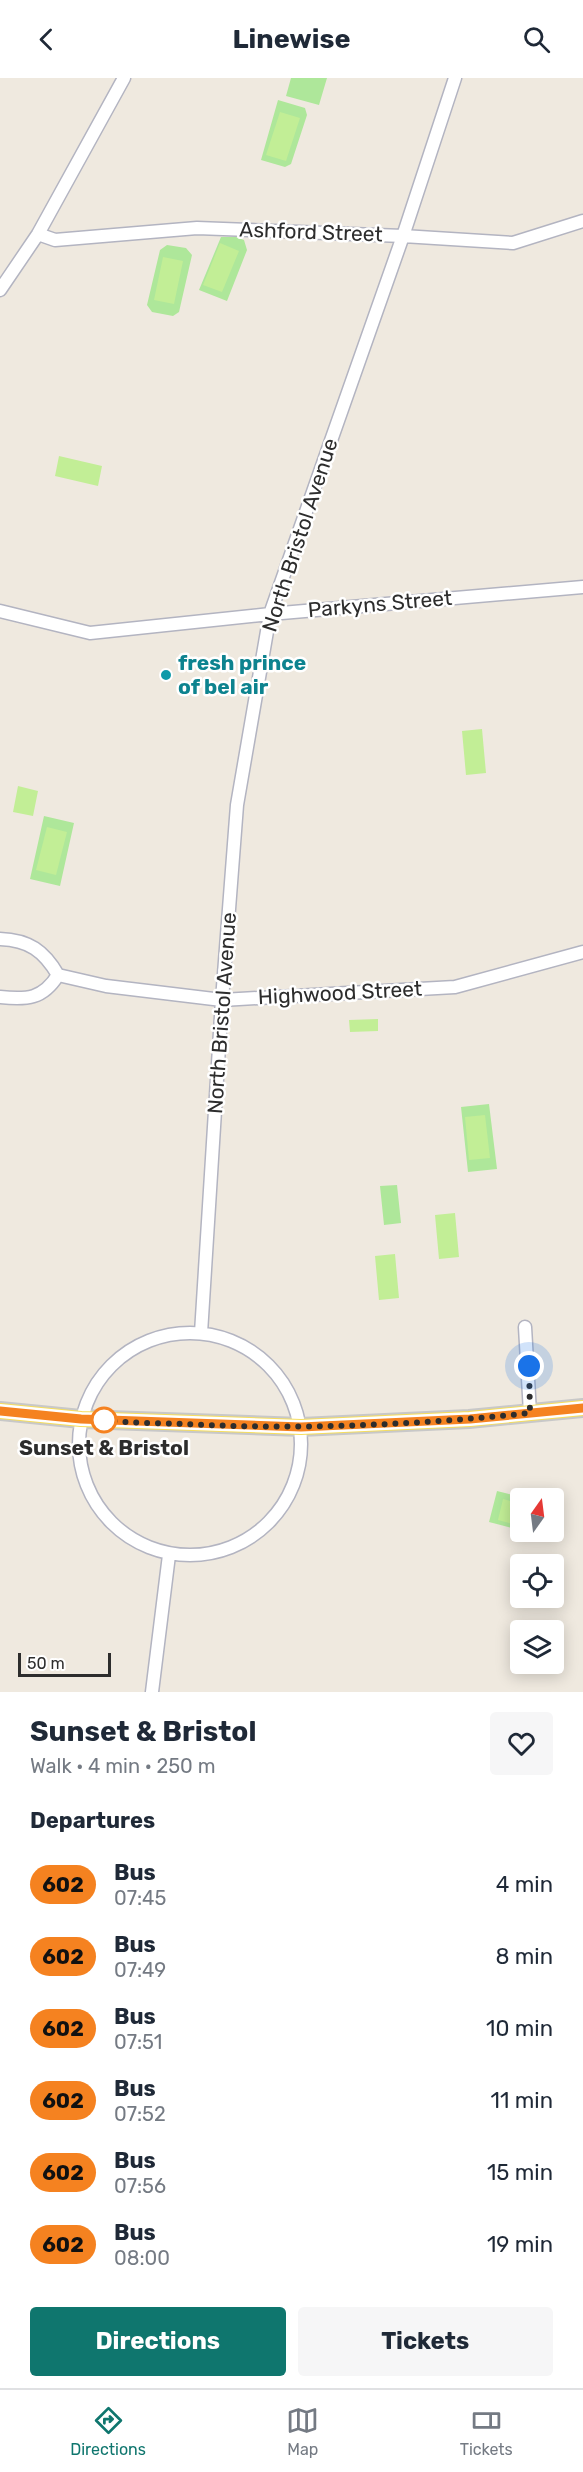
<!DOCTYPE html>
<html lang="en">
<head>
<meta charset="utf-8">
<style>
	body { margin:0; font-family:Rubik,sans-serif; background:#f6f6f7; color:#1f2937; height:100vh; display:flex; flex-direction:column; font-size:22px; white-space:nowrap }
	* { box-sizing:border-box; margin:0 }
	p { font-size:20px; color:#747a83 }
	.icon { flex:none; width:33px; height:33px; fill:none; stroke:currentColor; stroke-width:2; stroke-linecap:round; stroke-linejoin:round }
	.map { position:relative; height:1614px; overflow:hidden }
	.sheet { display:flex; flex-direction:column; background:#fff; flex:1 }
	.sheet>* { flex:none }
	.badge { padding:0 12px; border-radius:20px; font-size:21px; line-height:39px }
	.needle { width:39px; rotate:14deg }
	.controls { position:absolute; left:510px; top:1410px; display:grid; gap:12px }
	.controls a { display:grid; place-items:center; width:54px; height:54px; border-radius:6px; background:#fff; box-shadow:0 3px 15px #0003; font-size:30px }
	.scale { position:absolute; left:18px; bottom:15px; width:93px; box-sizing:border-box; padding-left:6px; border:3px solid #2d2d2d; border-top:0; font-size:16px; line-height:21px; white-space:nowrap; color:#2d2d2d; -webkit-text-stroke:4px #fff; paint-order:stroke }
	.you { position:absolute; width:30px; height:30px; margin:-15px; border:4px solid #fff; border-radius:50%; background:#1a73e8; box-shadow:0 0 0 9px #1a73e833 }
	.map>.badge { position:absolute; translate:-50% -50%; box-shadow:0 0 0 3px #fff }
	h2 { padding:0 30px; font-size:22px; line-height:54px }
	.round { display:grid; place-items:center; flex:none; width:63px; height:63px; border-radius:6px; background:#f6f6f7 }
	.head { display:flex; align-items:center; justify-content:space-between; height:102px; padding:0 30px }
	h1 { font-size:28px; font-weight:700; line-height:45px }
	.button { display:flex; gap:12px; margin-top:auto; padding:12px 30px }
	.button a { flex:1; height:69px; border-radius:6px; background:#0f766e; color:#fff; font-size:24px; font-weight:700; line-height:69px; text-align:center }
	.button a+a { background:#f6f6f7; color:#1f2937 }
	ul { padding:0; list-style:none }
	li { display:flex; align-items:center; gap:18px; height:72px; padding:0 30px }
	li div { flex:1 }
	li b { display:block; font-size:22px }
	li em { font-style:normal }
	li .badge { min-width:66px; font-weight:700; text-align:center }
	header { display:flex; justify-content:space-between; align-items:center; height:78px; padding:0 30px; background:#fff; font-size:27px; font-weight:700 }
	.tabs { display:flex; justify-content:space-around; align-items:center; height:84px; border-top:2px solid #e0e1e3; background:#fff; font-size:16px; color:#747a83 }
	.tabs a { display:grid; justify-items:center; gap:3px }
	.tabs .on { color:#0f766e }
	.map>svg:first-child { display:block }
	.green { fill:#aee79a }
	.pitch { fill:#c2ee96 }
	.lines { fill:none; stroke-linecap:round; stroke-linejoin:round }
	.minor-casing { stroke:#b3b4c1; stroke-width:15 }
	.major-casing { stroke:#c8c8c8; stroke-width:20 }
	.minor { stroke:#fff; stroke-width:12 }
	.major { stroke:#f6de5d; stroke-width:16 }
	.line-casing { stroke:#fff; stroke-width:14 }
	.line { stroke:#f58220; stroke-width:9 }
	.walk { stroke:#2d2d2d; stroke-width:6; stroke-dasharray:0 10.8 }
	.culture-dot { fill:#0f9aa8; stroke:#fff; stroke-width:2 }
	.stop-dot { fill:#fff; stroke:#f58220; stroke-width:3 }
	.labels { text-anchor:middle; stroke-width:5; stroke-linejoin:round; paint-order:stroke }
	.street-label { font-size:21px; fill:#2d2d2d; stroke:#fff }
	.culture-label { font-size:21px; font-weight:bold; fill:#0d838f; stroke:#fff; text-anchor:start }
	.stop-label { font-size:21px; font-weight:bold; fill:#2d2d2d; stroke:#fff }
</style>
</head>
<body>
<header><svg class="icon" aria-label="back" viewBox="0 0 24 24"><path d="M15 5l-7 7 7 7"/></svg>Linewise<svg class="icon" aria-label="search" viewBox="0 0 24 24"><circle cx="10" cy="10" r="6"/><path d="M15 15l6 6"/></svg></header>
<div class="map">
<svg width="583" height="1614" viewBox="0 0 583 1614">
	<rect width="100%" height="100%" fill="#efe9df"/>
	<path class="green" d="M291 0H327L319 27 286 18Z
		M278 22 305 30 307 37 291 86 285 89 261 82Z
		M221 159H236L244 162 247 172 227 223 199 212Z
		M167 167 186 170 192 177 179 234 173 238 152 234 147 227 160 172Z
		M44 738 74 745 60 808 30 801Z
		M489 1026 497 1091 468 1094 461 1029Z
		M397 1107 401 1145 384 1147 380 1108Z
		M497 1413 525 1420H520V1452L489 1444Z"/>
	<path class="pitch" d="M280 34 300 40 286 83 266 77Z
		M220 165 239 173 222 214 203 207Z
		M163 179 183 183 174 226 154 222Z
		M59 378 102 388 98 408 55 398Z
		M482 651 486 695 466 697 462 653Z
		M18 708 38 713 33 738 13 734Z
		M47 749 67 754 56 797 36 792Z
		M378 941V953L350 954 349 942Z
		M485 1037 490 1080 469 1082 465 1039Z
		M455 1135 459 1179 439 1181 435 1137Z
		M395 1176 399 1220 379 1222 375 1178Z
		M503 1421 520 1426V1448L498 1442Z"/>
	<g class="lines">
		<g class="minor-casing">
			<path id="minor" d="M38 156 55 162 197 150 403 158 513 165 583 143
				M0 212 38 156 124 0
				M0 533 90 555 270 536 583 509
				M0 861C29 862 44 873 58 897L106 908 222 922 455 909 583 874
				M0 919C27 922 43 921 58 897
				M525 1249 530 1335
				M201 1255 222 922 237 727 270 536 403 158 455 0
				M79 1366a111 111 0 1 1 222 0a111 111 0 1 1-222 0Z
				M152 1614 169 1477"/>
		</g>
		<g class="major-casing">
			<path id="major" d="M0 1333 81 1341 301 1349 469 1341 583 1330"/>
		</g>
		<use href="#minor" class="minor"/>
		<use href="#major" class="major"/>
	</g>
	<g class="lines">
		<g class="line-casing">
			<path id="line" d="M0 1333 81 1341 301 1349 470 1341 583 1330"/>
		</g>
		<use href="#line" class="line"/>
		<path class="walk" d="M104 1342C128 1345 158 1345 185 1346 300 1352 415 1347 530 1335L529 1288"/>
	</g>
	<circle class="culture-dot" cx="166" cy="597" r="6"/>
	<circle class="stop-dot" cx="104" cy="1342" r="12"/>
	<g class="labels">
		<g class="street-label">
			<text transform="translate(311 154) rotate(2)" y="7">Ashford Street</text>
			<text transform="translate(300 457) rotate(-72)" y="7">North Bristol Avenue</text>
			<text transform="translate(380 526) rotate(-5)" y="7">Parkyns Street</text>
			<text transform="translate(340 915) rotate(-3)" y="7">Highwood Street</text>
			<text transform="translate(222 935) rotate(-86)" y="7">North Bristol Avenue</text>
		</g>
		<g class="culture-label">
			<text x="178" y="592">fresh prince<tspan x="178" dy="24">of bel air</tspan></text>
		</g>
		<g class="stop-label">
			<text x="104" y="1377">Sunset &amp; Bristol</text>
		</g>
	</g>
</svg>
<div class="controls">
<a><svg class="needle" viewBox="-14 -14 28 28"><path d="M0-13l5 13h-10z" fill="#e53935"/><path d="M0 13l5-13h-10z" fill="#747a83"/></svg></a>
<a><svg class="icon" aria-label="locate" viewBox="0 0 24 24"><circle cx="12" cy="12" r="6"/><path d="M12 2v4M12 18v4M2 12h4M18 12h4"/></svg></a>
<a><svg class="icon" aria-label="layers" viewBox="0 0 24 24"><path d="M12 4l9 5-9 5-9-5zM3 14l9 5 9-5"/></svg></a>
</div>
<div class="scale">50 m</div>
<div class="you" style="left:529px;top:1288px"></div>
</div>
<section class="sheet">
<div class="head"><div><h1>Sunset &amp; Bristol</h1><p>Walk · 4 min · 250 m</p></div><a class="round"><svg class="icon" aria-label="heart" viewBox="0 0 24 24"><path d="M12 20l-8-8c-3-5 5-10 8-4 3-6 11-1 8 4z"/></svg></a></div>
<h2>Departures</h2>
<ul>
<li><span class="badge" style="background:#f58220;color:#111">602</span><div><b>Bus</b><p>07:45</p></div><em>4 min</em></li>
<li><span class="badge" style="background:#f58220;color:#111">602</span><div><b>Bus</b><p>07:49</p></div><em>8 min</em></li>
<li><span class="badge" style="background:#f58220;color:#111">602</span><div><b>Bus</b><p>07:51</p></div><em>10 min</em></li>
<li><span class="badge" style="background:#f58220;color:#111">602</span><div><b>Bus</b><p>07:52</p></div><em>11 min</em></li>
<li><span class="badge" style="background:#f58220;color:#111">602</span><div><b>Bus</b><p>07:56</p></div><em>15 min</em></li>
<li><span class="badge" style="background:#f58220;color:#111">602</span><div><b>Bus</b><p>08:00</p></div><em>19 min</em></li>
</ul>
<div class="button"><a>Directions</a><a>Tickets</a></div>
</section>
<nav class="tabs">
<a class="on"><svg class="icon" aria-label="directions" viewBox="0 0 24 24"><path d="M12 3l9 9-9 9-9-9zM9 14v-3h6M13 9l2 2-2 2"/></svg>Directions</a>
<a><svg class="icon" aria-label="map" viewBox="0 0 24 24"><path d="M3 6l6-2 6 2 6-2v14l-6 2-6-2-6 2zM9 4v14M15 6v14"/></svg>Map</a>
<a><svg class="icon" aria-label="tickets" viewBox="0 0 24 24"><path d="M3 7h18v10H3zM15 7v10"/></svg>Tickets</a>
</nav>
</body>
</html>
